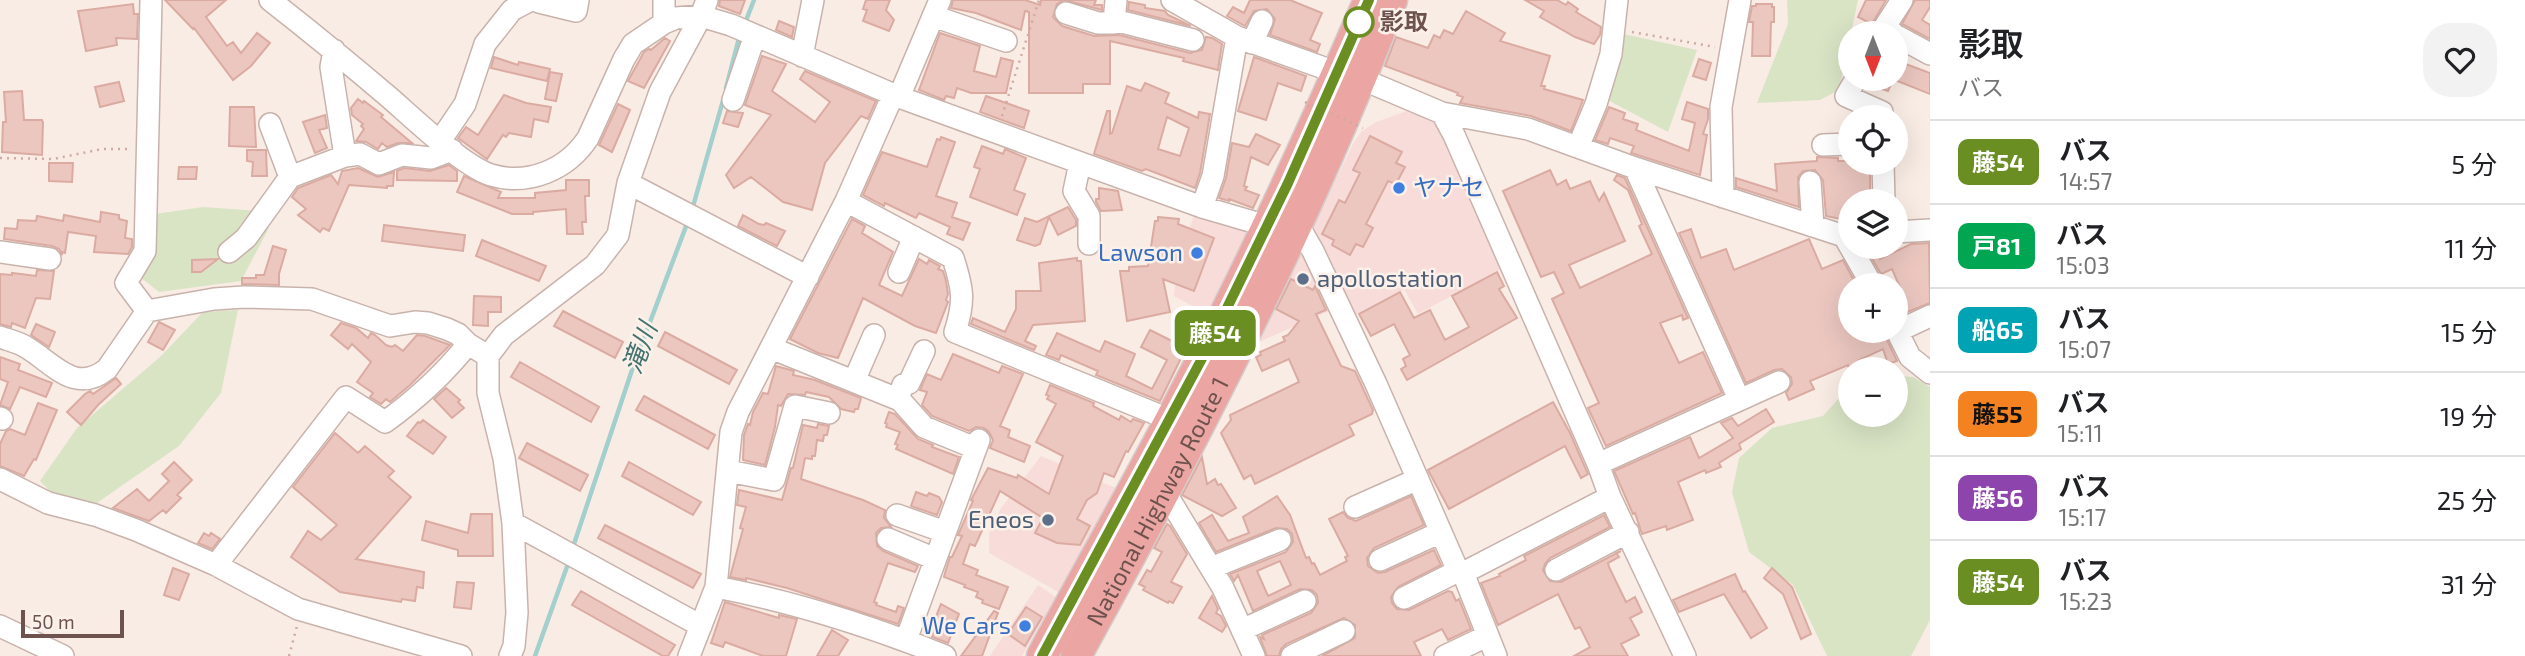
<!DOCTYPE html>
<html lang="ja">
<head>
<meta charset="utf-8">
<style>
	body { margin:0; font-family:"Exo 2","Noto Sans JP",sans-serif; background:#f2f2f2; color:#202124; height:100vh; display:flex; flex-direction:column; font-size:26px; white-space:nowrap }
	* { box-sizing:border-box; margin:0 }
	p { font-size:23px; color:#757577 }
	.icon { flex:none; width:38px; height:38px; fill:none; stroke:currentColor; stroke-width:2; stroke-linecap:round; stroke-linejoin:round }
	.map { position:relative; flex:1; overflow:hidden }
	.panel { display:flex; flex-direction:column; background:#fff; width:595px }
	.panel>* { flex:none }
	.badge { padding:0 14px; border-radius:10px; font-size:24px; line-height:46px }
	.needle { width:46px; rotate:180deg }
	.controls { position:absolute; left:1838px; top:21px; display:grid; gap:14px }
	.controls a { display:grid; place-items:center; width:70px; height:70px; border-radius:50%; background:#fff; box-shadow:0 7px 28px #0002; font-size:35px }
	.scale { position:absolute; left:21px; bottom:18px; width:103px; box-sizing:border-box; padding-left:7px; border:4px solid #6e524d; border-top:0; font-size:19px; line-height:24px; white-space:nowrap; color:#6e524d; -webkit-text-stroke:5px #fcf1ea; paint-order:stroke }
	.map>.badge { position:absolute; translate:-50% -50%; box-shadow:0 0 0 4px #fff }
	.round { display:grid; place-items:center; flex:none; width:74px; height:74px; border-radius:28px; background:#f2f2f2 }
	.summary { display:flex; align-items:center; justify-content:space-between; height:119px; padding:0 28px }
	h1 { font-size:33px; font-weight:600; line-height:52px }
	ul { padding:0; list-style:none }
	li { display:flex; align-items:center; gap:21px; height:84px; padding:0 28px; border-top:2px solid #e0e0e0 }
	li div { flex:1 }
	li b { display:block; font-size:26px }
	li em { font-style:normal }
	li .badge { min-width:77px; font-weight:700; text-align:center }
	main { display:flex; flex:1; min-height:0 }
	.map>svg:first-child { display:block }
	.commercial { fill:#f8dcd9 }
	.green { fill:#d9e4c5 }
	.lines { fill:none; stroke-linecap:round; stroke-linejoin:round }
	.stream { stroke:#a3d0cd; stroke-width:4.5 }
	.building { fill:#ebc7c0; stroke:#dbaba2; stroke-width:2; fill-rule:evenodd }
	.minor-casing { stroke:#c8b3ac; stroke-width:24 }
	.highway-casing { stroke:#d4cbca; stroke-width:33 }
	.path { stroke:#cfaaa3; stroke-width:2.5; stroke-dasharray:2 5; stroke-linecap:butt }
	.minor { stroke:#fff; stroke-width:21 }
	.highway { stroke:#eba6a3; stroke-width:30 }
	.path-bridge { stroke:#cfaaa3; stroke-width:2.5; stroke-dasharray:2 5; stroke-linecap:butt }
	.line-casing { stroke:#fff; stroke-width:16 }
	.line { stroke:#6b8e23; stroke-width:10 }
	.stop-dot { fill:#fff; stroke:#6b8e23; stroke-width:3.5 }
	.shop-dot { fill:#3f7fe0; stroke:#fcf1ea; stroke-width:2.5 }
	.service-dot { fill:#5c6f8a; stroke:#fcf1ea; stroke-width:2.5 }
	.labels { text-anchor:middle; stroke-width:5; stroke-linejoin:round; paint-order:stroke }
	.stop-label { font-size:24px; font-weight:bold; fill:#6e524d; stroke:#fcf1ea; text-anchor:start }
	.shop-label { font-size:24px; fill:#366cbe; stroke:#fcf1ea; text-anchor:end }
	.service-label { font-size:24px; fill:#4e5e75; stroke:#fcf1ea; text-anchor:start }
	.street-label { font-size:24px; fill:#6e524d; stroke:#fcf1ea }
	.water-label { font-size:26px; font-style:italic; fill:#43726f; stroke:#fcf1ea }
</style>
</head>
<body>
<main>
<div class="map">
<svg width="1930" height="656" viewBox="0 0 1930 656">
	<rect width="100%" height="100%" fill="#f9ece4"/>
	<path class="commercial" d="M1407 111 1431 117 1436 121 1504 267 1418 314 1404 289 1350 317 1309 234 1354 142 1362 131 1376 122Z
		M1195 212 1247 233 1207 314 1174 296 1177 265Z
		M1302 247 1334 309 1252 345Z
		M1041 456 1118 489 1060 593 989 553V533L1001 508Z
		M1038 585 1056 597 1022 656H990Z"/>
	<path class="green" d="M1787 0H1858L1839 90 1820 100 1757 103 1788 24Z
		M1619 33 1697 50 1668 132 1604 98Z
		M203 207 258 211 269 228 241 281 159 292 140 277 156 252 155 214Z
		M238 310 221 393 179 446 94 505 51 492 40 481 77 428 160 357 203 312Z
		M1895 376 1913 377 1930 387V620L1911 656H1827L1793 585 1749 552 1732 492 1739 458 1772 428 1823 416 1850 386V415H1895Z"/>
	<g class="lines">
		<path class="stream" d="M745 23 754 0
			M726 88 739 38
			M692 210 724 97
			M572 550 632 370 688 221
			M535 656 569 561"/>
	</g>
	<path class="building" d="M165 0H226L206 17 227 46 233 42 241 53 257 33 270 43 251 66 233 80 194 28 193 29Z
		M720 0H745L740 14 719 6Z
		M866 0H890L886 10 894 20 889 31 863 21 867 10 863 9Z
		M953 0H1025L1040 5 1041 0H1096L1094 5H1102V10L1064 0 1057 4 1053 17 1062 26 1094 36 1119 35 1190 53 1202 50 1206 37 1212 38 1222 44 1218 70 1183 61 1184 58 1110 41V84H1083V93H1029V12L1025 11 1021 30 976 13 951 8Z
		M1250 0H1290L1322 13 1310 40 1320 44 1317 52 1270 35 1275 19 1267 9 1254 11 1245 26 1227 16 1233 7 1244 13Z
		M1525 0H1557L1566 5 1568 2 1578 9 1576 12 1601 27 1600 35 1594 44 1575 37 1540 17 1544 11Z
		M1866 0H1886L1872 24 1858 17Z
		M1915 0H1930V7L1922 20 1930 25V39L1902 24Z
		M1129 2 1145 5V8L1165 11 1168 15 1191 26 1128 10Z
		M133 4 134 14H138L137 39 116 38 117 45 86 51 78 11Z
		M1756 4H1772V7H1774V22H1771L1770 56H1752L1753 22H1749L1752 6H1756Z
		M1466 11 1505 33 1500 41 1550 56 1541 86H1545L1544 89 1583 100 1571 131 1531 116 1460 103 1463 97 1457 95 1458 93 1385 66 1396 37 1428 48 1434 35 1440 38 1444 30 1453 34Z
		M779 21 794 27 792 37 776 30Z
		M940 33 980 46 974 71 996 77 1001 58 1013 61 1006 93H971L957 88 954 98 946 96 944 100 919 90Z
		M665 38 670 41 644 88 628 81 644 52 649 49 651 50Z
		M762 56 786 64 772 91 815 122 830 102 800 79 805 71 876 101 868 119 861 116 825 163 812 210 783 202 751 177 734 188 726 175 771 115 745 105Z
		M494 57 518 65 519 62 550 69 547 81 491 68Z
		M1254 57 1306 76 1301 91 1278 83 1266 120 1238 111Z
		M1699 59 1711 63 1706 80 1693 76Z
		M1895 60 1930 73V94L1895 80Z
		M550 72 562 74 556 101 545 99Z
		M1869 79H1893L1888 91 1868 84Z
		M119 82 124 101 100 107 95 87Z
		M1145 83 1169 93 1165 103 1198 118 1199 112 1210 114 1200 173 1195 188 1146 169 1142 171 1094 154 1107 111H1110V134L1112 133 1127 86 1141 91ZM1167 117 1189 128 1180 156 1158 149Z
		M22 91 24 120H42L43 123 42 155 2 152 3 122H6L4 92Z
		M504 95 526 103 551 107 548 122 534 119 531 137 509 133 506 137 503 135 487 159 458 138 466 127 478 135Z
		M986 96 1029 111 1024 128 980 112Z
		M358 99 363 103 364 101 383 115 381 117 412 143H398L387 147 382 143 378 149 366 142 356 141 364 129 361 126 363 124 352 115 351 108Z
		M1687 102 1708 109V119L1703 134 1707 135 1700 175 1631 153 1634 146 1610 138 1608 144 1595 140 1609 107 1625 113 1623 119 1638 124 1636 130 1689 151 1695 123 1682 119Z
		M618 104 630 110 612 152 599 145Z
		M230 107H254L256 147 229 146Z
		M727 111 743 113 738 127 723 123Z
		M325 115 327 128 319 130 327 148 315 153 303 122Z
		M1256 134 1280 145 1268 165 1251 157 1244 186 1247 187 1245 190 1259 195 1253 208 1229 199V201L1219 198 1226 178 1232 143 1249 147Z
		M1370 136 1402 152 1396 163 1405 167 1396 184 1388 181 1366 224 1373 228 1363 247 1356 244 1350 255 1332 245 1334 240 1322 234 1339 200 1345 203 1360 173 1353 170Z
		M941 137 955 142 936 196 957 203 952 217 970 223 963 240 947 234 950 227 919 213 916 218 885 203 884 206 863 195 882 152 927 167 937 139 940 140Z
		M982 146 1003 154 1005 149 1026 158 1014 190 1025 194 1017 215 970 197 980 169 974 167Z
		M247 150H266L267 176H252L253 162 247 161Z
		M1817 157 1838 158V161H1850V163H1870V200H1850V221L1826 216 1823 180 1815 170 1803 171 1798 177 1799 207 1736 187V178L1777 191 1775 164 1817 161Z
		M49 163H73L72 182 49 181Z
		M449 165 457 171V181L397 180V171L404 168 430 171Z
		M179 167H197L196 179H178Z
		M358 168 378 177 394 172 393 186H387V188L349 185 329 231 323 228 320 232 298 215 306 209 292 197 298 188 331 175 338 184 342 171Z
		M1550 170 1557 185 1566 180 1570 189 1590 181 1599 201 1604 193 1625 241 1569 265 1580 288 1652 254 1639 226 1642 224 1628 190 1614 180 1617 175 1625 178 1688 318 1683 320 1682 315 1660 323 1679 363 1703 352 1722 393 1606 446 1588 408 1599 403 1552 299 1564 293 1554 272 1541 277 1503 191Z
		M464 176 501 192 498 198H535V193L566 190V180H589V196H585L586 222H582L583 234H567L566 209 533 212V214H512L457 192Z
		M1099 188 1118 191 1122 210 1101 211 1096 202V199H1099Z
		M1068 207 1076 220V226L1058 235 1049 217 1040 244 1035 246 1017 240 1025 218 1037 222Z
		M101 212 119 215V219L127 221 125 238 132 239V247L128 254 94 252 96 236 68 232 65 253 62 252V255L59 249 52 246 4 239 5 228 17 229 18 220 36 221 37 216 63 221 64 215 100 222Z
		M743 215 759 224 764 225 766 223 785 231 777 246 738 226Z
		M1158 217 1179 219 1178 224 1214 238 1194 291 1163 279 1170 312 1127 321 1120 271H1129V267L1148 266 1155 221H1158Z
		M852 219 865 226 862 233 893 252 879 285 902 296 919 259 927 264 929 260 940 266 938 269 943 271 946 281 948 294 946 300 948 302 936 333 915 326 863 298 838 358 818 353 790 339Z
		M384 225 465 235 463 251 382 241Z
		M1691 229 1701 258 1726 249 1734 270 1809 239 1822 269 1843 260 1856 284 1850 285V331H1883L1897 361 1888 364 1883 349 1859 360 1863 369H1849L1848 365 1810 381 1814 389 1789 400 1786 393 1792 384 1791 377 1782 369 1774 370 1746 383 1679 233Z
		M482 240 546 266 539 281 476 256Z
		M1929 243 1930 303 1900 315 1895 314V298L1903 294 1892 269 1881 274 1871 257 1878 253 1880 259 1911 244Z
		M273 246 286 250 279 274V285L242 284V278H256V275H264Z
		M1077 258V261H1081L1085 321 1033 325 1025 341 1036 346 1034 350 971 324 973 318 1005 332 1016 309V291H1041L1039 263Z
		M218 259 201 272H192V260Z
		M37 270 54 271 50 299 36 298 25 328 12 323 11 327 0 324V274L12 275V273L36 276Z
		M1497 272 1504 286 1499 289 1517 318 1407 380 1401 369 1406 366 1403 359 1410 355 1394 324 1371 336 1359 314 1400 292 1414 318 1430 310 1445 340 1469 327 1452 296Z
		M1291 279 1313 290 1315 286 1326 310 1316 314 1332 347 1341 366 1355 371 1373 410 1372 414 1349 425 1354 435 1255 484 1251 475 1244 479 1221 433 1231 420 1230 415 1299 382 1289 359 1262 371 1256 357 1261 355 1260 352 1285 341 1283 337 1288 335 1299 321 1276 309Z
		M474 296 501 297V312H488V326L473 325Z
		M563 311 623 342 615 358 554 326Z
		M159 322 175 330 163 350 148 342Z
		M341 323 356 328 368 338 371 333 375 335 386 345 392 347 395 345 403 351 417 335 425 336 450 345 410 385 390 402 386 399 381 404 370 397 373 393 357 382 371 362 352 344 348 349 331 335Z
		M36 324 55 332 49 347 31 335Z
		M1150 330 1186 348 1160 401 1096 375 1098 371 1061 355 1059 360 1046 355 1057 333 1100 352 1105 341 1135 354 1126 376 1152 389 1167 360 1141 347Z
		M665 332 737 370 729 384 658 346Z
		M953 354 999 373 1002 366 1023 374 1000 426 1010 430 1008 437 1030 446 1024 462 990 448 993 440 989 432 984 428 976 427 969 431 932 416 922 405 927 392 920 390 927 374 941 380Z
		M0 357 20 364 18 370 52 383 46 397 20 387 10 409 0 405 8 382 0 379Z
		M520 362 599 407 591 422 511 377Z
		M776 366 794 371 793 375 815 380 861 398 858 409H855L854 412 841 409 829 397 806 392 805 395 788 394 781 406 778 405 775 427 765 465 743 460 744 435 748 424 750 425 753 412 763 393 768 394Z
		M116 378 121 384 98 405 81 425 67 412 85 394 90 391 93 394Z
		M1050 385 1094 403 1093 406 1119 420 1121 416 1131 422 1133 419 1144 423 1128 452 1126 451 1114 477 1104 473 1097 493 1087 500 1077 519 1090 526 1080 545 1057 543 1035 533 1043 518 1000 491 975 546 970 544 963 564 978 570 976 575 1008 587 999 609 982 603 983 600 976 597 978 592 964 587 965 585 944 577 945 573 950 557H952L962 536 958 535 973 501 971 500 988 468 1017 478 1018 475 1049 494 1063 456 1036 442 1056 404 1047 399 1049 396 1046 395Z
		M446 388 460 400 458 402 464 408 452 418 434 399Z
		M644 396 715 435 708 449 636 410Z
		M1553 402 1570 433 1588 474 1581 478 1565 446 1449 509 1428 470Z
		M38 403 57 410 36 460 34 459 24 476 0 466V444L6 431 10 429 25 435Z
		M1766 409 1774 422 1739 444 1741 449 1719 463 1721 467 1706 473 1705 470 1678 482 1693 520 1667 530 1666 526 1642 534 1635 513 1633 514 1614 471 1690 437 1699 458 1733 438 1721 423 1732 418 1738 426Z
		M889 412 895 414 918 439 933 445 932 447 959 457 953 474 896 449 898 445 895 444 900 432 886 427 887 424 885 423Z
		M423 420 446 437 433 454 407 436 418 422 420 423Z
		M818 424 829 426 827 435H824L823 441 817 440 815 456H812V459L805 458 801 479 863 500 885 510 884 518 891 527 881 528 876 533 877 546 883 551 918 566 915 572 888 563 874 602 877 603 876 605 896 612 898 606 904 608 898 624 787 588 746 578V580L730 577 743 529 740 528 746 507 737 505 739 490 782 500 791 468H793L803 425 817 428Z
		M335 433 358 453 365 446 394 471 388 477 411 497 356 559 424 572 423 588 417 587 415 601 402 599 401 602 340 592 291 557 308 531 321 540 337 525 293 487Z
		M527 443 588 475 580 491 519 458Z
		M1202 457 1207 484 1215 479 1218 485 1221 484 1236 508 1222 516 1182 495Z
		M174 462 192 480 177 495 181 498 166 513 163 510 149 521 113 508 137 489 149 501 169 481 162 474Z
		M629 462 701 502 693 515 622 476Z
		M916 492 927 496 929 493 939 497 942 502 937 515 911 506Z
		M1277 496 1290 515 1306 558 1309 557 1312 564 1314 563 1320 575 1347 561 1345 557 1348 556 1329 519 1343 512 1348 518 1356 521 1411 496 1424 525 1374 548 1367 558 1368 566 1378 573 1385 572 1434 550 1441 565 1398 587 1391 597 1392 603 1397 609 1409 610 1448 591 1452 592 1456 601 1459 599 1471 629 1448 640 1442 629 1414 642 1421 656H1322L1355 638V625L1344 618 1286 644 1281 649 1279 656H1267L1260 637 1264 639 1262 635 1311 613 1318 603 1317 595 1312 590 1300 589 1253 611 1238 575 1234 581 1230 574 1286 552 1293 542 1292 534 1287 529 1276 528 1216 552 1199 523 1212 515 1228 541 1249 533 1243 517ZM1280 561 1291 585 1268 596 1257 571Z
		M471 514H492L493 556H458V550L422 540 426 521 468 533Z
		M1604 515 1610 527 1550 558 1545 564 1543 570 1550 581 1561 582 1621 551 1616 553 1619 557 1608 563 1609 567 1626 602 1635 597 1642 612 1630 618 1639 635 1621 644 1628 656H1574L1590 647 1580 627 1575 629 1558 594 1498 625 1481 583 1500 576 1499 574 1526 560 1524 556Z
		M1167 524 1170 526 1187 554 1171 582 1182 587 1173 603 1169 601 1168 603 1143 590 1145 587 1139 584 1147 570 1151 572 1162 552 1154 548Z
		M605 525 701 574 693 588 598 538Z
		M204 533 209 536 211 533 220 539 212 549 198 543Z
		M173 568 189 574 179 600 164 595Z
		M1772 568 1792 587 1811 634 1801 639 1783 594 1764 578Z
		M1735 574 1743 592 1745 591 1767 628 1751 638 1724 594 1679 612 1673 600Z
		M457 582 474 583 471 609 454 607Z
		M581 591 675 645 668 656H663L572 605Z
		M1212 596 1218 609 1216 613 1221 616 1226 626 1222 632 1199 618Z
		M725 602 779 618V615L797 619 786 656H763L725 642 723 647 711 643Z
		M941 604 959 614 948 643 932 637 934 631 931 629Z
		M1026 607 1042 617 1025 646 1008 634Z
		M994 611 998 613 982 656H961Z
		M832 630 848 640 838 656H817Z"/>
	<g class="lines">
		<g class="minor-casing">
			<path id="minor" d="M270 0C311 32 350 64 390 98 413 118 463 166 491 175 528 186 567 170 588 138L624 59 633 44 664 23 676 18 701 16 731 25 899 97 1202 207 1267 226 1278 232
				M537 0 539 2 576 11 578 0
				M664 0V23
				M1172 0 1237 37 1338 73
				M1066 13 1098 23H1114L1116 0
				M933 16 1006 41
				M1114 20 1193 40
				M1893 33 1884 28 1902 0
				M1895 35 1930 54
				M1252 43 1262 21
				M334 50 331 67 345 156
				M802 56 813 0
				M1350 74 1442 113 1528 129 1635 168 1844 236 1850 235
				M1856 79 1846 96 1882 112V117
				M899 97 940 0
				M733 100 751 47 757 37
				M1442 113 1454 135 1598 464 1610 497 1685 656
				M270 124 290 177
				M440 141 465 104 485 44 512 10 531 0
				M1823 145 1850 144
				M1578 147 1596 104 1611 54 1617 0
				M1080 163 1074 191 1089 216V244
				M1883 163 1884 201
				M1635 168 1739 399
				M1810 182 1813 226
				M628 183 808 277
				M1723 197 1721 107 1740 0
				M846 201 953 258C963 289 965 301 955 332L1171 420
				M1202 207 1213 176 1237 37
				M1298 225 1313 251 1376 384 1458 571 1463 573 1496 656
				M1895 232 1930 230
				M1844 236 1872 285
				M0 252 50 259
				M229 252 246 238 290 177 345 156 360 154 379 164 402 155 431 158 452 150
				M899 272 914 237
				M147 311 126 283 145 251 151 0
				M1895 327 1910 357 1930 373
				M1898 331 1930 316
				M0 337C8 340 18 342 26 347 53 363 75 395 107 369L147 311 214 299 244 297 312 299 390 326 415 322 428 323 447 329 458 334 468 344 488 356
				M771 348 900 400 924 427 975 448
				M854 381 874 335
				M898 399 903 385 909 383 924 351
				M0 418 2 419
				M1598 464 1779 382
				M728 471 774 480 795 406 829 413
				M0 479 48 503 95 515 136 530 216 565 298 609 461 656
				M1165 492 1223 588 1254 656
				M1355 507 1418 479
				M897 515 945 532
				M513 523 701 626
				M888 539 935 559
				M1380 560 1441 532
				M216 565 346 397 385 422C417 399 444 374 468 344
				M1211 568 1280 540
				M1556 570 1628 532
				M1463 573 1610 497
				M716 587C795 602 870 626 945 656
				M1404 598 1458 571
				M0 626 63 656
				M1242 630 1305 601
				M906 640 979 440
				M510 656 514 646 517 613 513 523 504 458 488 393V356L504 335 595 265 618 235 628 183 660 92 701 16 707 0
				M689 656 716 587 731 432 738 412 846 201 893 95
				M1292 656 1344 631
				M1445 656 1487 636"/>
		</g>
		<g class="highway-casing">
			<g id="highway">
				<path d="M1042 656C1096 556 1152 458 1203 357 1263 240 1317 121 1369 0"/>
				<path id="s1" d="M1076 656C1193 443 1305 227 1392 0"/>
			</g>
		</g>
		<path class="path" d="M1632 32 1715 47
			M1002 116 1039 0
			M0 158 53 159 102 149H131
			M289 656 297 626"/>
		<use href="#minor" class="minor"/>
		<use href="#highway" class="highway"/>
		<path class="path-bridge" d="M1305 102 1363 128"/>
	</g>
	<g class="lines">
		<g class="line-casing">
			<path id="line" d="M1042 656 1205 353 1288 183 1369 0"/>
		</g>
		<use href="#line" class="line"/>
	</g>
	<circle class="stop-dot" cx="1359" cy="22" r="14"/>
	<g class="shop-dot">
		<circle cx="1399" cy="188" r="7"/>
		<circle cx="1197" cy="253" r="7"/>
		<circle cx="1025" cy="626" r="7"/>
	</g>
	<g class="service-dot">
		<circle cx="1303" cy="279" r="7"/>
		<circle cx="1048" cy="520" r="7"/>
	</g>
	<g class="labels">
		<g class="stop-label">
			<text x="1380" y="30">影取</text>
		</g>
		<g class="shop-label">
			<text x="1413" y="196" text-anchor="start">ヤナセ</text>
			<text x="1183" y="261">Lawson</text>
			<text x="1011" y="634">We Cars</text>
		</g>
		<g class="service-label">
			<text x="1317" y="287">apollostation</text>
			<text x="1034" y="528" text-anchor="end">Eneos</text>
		</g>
		<g class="street-label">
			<text dy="8" stroke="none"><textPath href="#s1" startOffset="175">National Highway Route 1</textPath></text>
		</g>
		<g class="water-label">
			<text transform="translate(640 348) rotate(-70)" y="9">滝川</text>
		</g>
	</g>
</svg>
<div class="controls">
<a><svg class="needle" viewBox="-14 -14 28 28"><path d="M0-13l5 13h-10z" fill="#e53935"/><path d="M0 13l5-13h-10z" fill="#757577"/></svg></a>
<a><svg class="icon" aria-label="locate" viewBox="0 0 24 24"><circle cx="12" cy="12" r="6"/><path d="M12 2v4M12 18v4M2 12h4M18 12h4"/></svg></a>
<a><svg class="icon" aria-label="layers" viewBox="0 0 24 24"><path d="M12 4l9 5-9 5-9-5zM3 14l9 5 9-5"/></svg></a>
<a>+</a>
<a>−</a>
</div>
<div class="scale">50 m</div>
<b class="badge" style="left:1215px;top:333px;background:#6b8e23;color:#fff">藤54</b>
</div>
<section class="panel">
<div class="summary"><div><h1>影取</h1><p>バス</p></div><a class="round"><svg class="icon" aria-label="heart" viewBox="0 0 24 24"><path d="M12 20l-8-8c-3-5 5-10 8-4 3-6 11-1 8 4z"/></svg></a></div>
<ul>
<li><span class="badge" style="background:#6b8e23;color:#fff">藤54</span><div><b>バス</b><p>14:57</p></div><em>5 分</em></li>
<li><span class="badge" style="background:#00a651;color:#fff">戸81</span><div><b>バス</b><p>15:03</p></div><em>11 分</em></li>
<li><span class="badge" style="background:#00a3b4;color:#fff">船65</span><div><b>バス</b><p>15:07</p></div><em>15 分</em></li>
<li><span class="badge" style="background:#f58220;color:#111">藤55</span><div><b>バス</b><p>15:11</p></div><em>19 分</em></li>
<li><span class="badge" style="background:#8e44ad;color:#fff">藤56</span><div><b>バス</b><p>15:17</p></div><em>25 分</em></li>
<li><span class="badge" style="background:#6b8e23;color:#fff">藤54</span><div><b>バス</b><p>15:23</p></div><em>31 分</em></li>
</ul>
</section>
</main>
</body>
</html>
